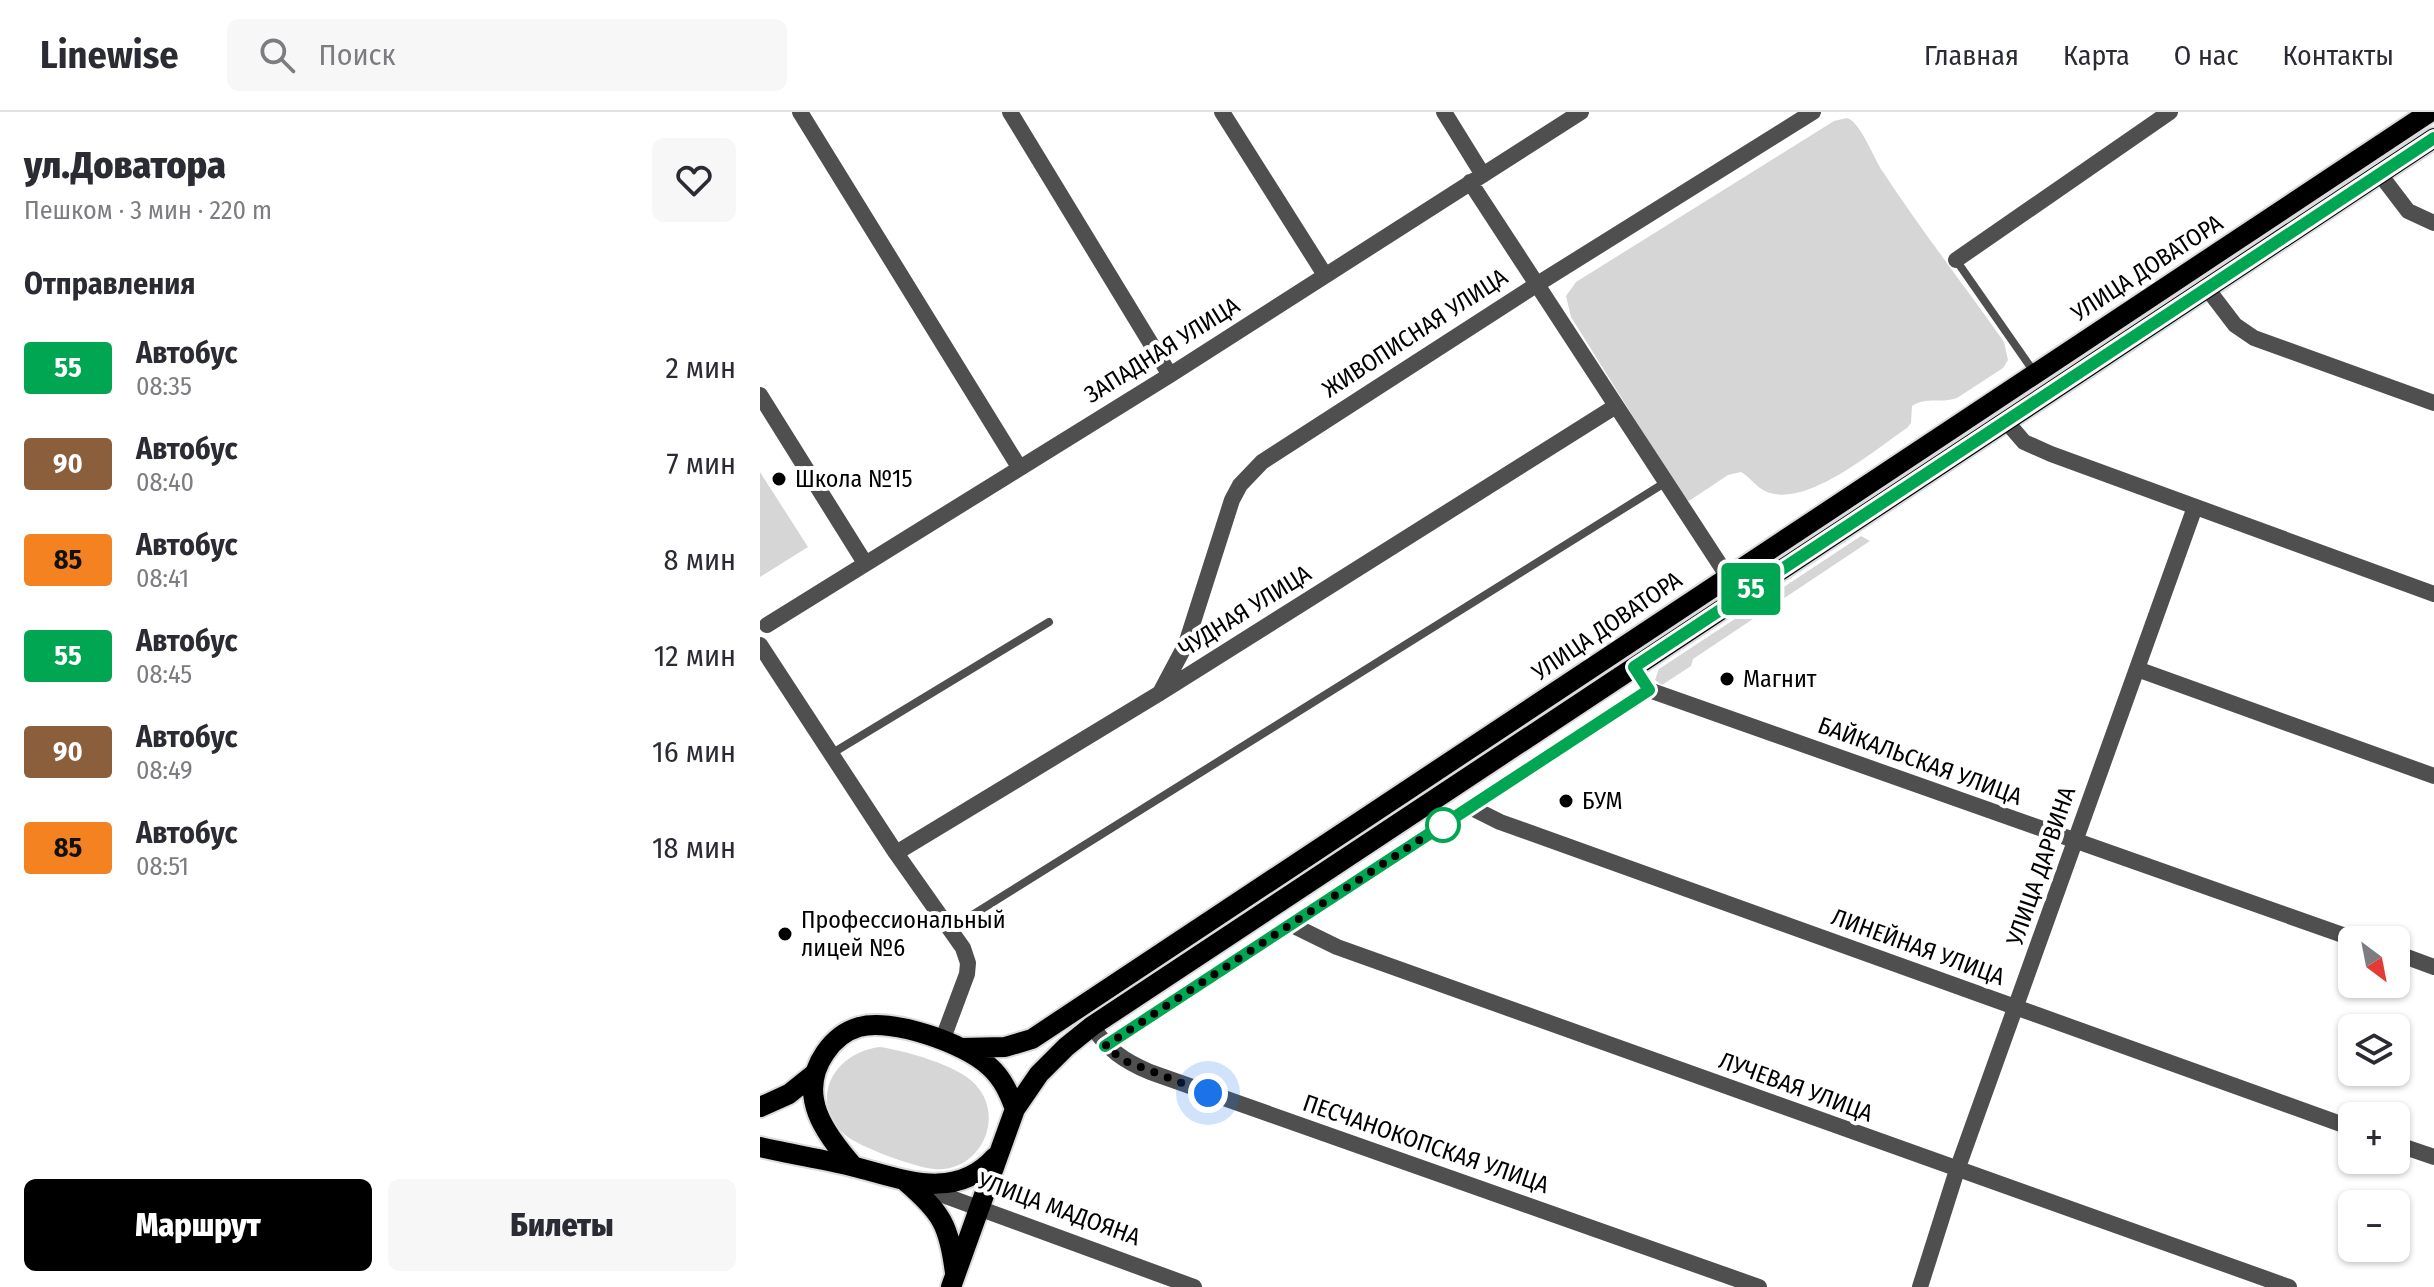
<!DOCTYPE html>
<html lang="ru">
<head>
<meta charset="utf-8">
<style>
	body { margin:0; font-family:"Fira Sans Condensed",sans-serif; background:#f7f7f7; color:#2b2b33; height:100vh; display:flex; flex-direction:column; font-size:30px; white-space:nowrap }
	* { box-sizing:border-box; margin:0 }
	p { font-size:26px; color:#7c7c81 }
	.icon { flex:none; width:44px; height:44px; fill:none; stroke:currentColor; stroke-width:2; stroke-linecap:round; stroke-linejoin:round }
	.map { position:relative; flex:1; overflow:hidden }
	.details { display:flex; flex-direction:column; background:#fff; width:760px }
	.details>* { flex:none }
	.badge { padding:0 16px; border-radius:6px; font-size:28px; line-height:52px }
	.needle { width:52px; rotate:148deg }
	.fabs { position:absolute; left:1578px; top:814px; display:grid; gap:16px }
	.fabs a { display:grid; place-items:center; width:72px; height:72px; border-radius:12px; background:#fff; box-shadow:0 2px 6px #0004; font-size:40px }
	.you { position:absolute; width:40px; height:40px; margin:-20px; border:6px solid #fff; border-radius:50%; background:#1a73e8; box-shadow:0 0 0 12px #1a73e833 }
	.map>.badge { position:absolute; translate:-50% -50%; box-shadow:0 0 0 4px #fff }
	h2 { padding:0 24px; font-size:30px; line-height:72px }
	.round { display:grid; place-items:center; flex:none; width:84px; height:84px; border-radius:12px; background:#f7f7f7 }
	.headline { display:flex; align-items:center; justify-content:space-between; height:136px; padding:0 24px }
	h1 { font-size:38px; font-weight:800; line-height:60px }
	.button { display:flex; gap:16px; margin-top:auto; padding:16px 24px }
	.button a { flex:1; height:92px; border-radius:12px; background:#000; color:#fff; font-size:32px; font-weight:800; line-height:92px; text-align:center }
	.button a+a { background:#f7f7f7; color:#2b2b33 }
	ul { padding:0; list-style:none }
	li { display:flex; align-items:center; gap:24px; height:96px; padding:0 24px }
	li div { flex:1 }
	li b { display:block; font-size:30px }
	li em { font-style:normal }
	li .badge { min-width:88px; font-weight:700; text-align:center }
	header { display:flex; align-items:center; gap:48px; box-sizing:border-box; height:112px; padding:0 40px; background:#fff; border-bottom:2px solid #e1e1e2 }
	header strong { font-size:38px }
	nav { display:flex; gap:44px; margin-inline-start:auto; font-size:28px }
	.search { width:560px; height:72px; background:#f7f7f7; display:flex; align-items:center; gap:20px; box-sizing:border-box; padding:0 28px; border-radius:12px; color:#7c7c81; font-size:30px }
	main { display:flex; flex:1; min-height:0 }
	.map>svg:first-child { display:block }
	.green { fill:#d6d6d6 }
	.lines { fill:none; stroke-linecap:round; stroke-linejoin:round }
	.primary-casing { stroke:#dbdbdb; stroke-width:24 }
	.lane { stroke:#4f4f4f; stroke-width:8 }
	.street { stroke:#4f4f4f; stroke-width:16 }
	.primary { stroke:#000; stroke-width:20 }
	.line-casing { stroke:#fff; stroke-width:18 }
	.line { stroke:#00a651; stroke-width:12 }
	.walk { stroke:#000; stroke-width:8; stroke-dasharray:0 14.4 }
	.poi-dot { fill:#000; stroke:#fff; stroke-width:3 }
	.stop-dot { fill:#fff; stroke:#00a651; stroke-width:4 }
	.labels { text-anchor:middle; stroke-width:8; stroke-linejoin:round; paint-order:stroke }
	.street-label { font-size:24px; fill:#000; stroke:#fff }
	.poi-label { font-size:24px; fill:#000; stroke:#fff; text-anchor:start }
</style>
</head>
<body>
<header>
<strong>Linewise</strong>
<div class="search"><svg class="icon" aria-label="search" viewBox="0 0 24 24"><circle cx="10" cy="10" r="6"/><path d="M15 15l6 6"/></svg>Поиск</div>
<nav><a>Главная</a><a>Карта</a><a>О нас</a><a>Контакты</a></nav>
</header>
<main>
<section class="details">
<div class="headline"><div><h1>ул.Доватора</h1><p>Пешком · 3 мин · 220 m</p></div><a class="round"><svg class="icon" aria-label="heart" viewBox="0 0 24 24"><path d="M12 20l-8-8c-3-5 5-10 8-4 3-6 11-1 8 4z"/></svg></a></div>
<h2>Отправления</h2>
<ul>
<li><span class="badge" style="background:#00a651;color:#fff">55</span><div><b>Автобус</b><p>08:35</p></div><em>2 мин</em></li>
<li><span class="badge" style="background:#8b5e3c;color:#fff">90</span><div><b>Автобус</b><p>08:40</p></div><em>7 мин</em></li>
<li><span class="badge" style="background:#f58220;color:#111">85</span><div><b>Автобус</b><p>08:41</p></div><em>8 мин</em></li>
<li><span class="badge" style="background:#00a651;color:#fff">55</span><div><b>Автобус</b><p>08:45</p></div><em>12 мин</em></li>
<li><span class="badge" style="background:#8b5e3c;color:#fff">90</span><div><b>Автобус</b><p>08:49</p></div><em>16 мин</em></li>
<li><span class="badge" style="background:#f58220;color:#111">85</span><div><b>Автобус</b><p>08:51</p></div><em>18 мин</em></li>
</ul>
<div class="button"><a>Маршрут</a><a>Билеты</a></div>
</section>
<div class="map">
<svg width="1674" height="1175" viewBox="0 0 1674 1175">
	<rect width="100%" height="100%" fill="#fff"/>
	<path class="green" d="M1087 6C1100 9 1114 47 1123 60 1161 118 1204 173 1244 230L1248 248 1243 256 1197 286C1181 292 1167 284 1152 294L1151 311 1147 316C1114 338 1045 398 1005 379 995 374 990 365 981 360L968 363 929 389 924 386 811 205 806 184 816 170 1074 9Z
		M0 360 48 435 0 465Z
		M1101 424 1110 429 933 547 931 554 902 573 895 568 899 557Z
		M120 935C146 939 197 953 215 972 247 1006 219 1061 174 1057 157 1056 96 1034 84 1022 47 987 75 940 120 935Z"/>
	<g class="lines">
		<g class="primary-casing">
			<path id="primary" d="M202 936 245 935 272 927 1670 0
				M0 995 29 982 54 962
				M0 1035C30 1042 61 1047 91 1054 141 1066 194 1091 235 1045
				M94 1055C65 1022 36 983 65 941 73 929 85 919 99 915 132 906 205 931 230 955 243 967 249 981 255 997
				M146 1070C182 1101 189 1113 195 1161
				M191 1175 255 997 279 962 306 935 332 914 1674 26"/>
		</g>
		<path class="lane" d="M1196 148 1274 260
			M71 642 289 510
			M190 817 906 370"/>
		<path class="street" d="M40 0 259 355
			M250 0 410 263
			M462 0 565 163
			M684 0 723 63
			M1619 61 1648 99 1674 111
			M710 70 968 465
			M1196 148 1410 0
			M1446 175 1475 213 1494 226 1674 291
			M0 283 105 451
			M1245 308 1264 330 1291 342 1674 482
			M7 513 410 263 821 0
			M0 533 136 741 203 836 208 851 207 862 182 929
			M1377 557 1674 664
			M889 578 1597 828
			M400 581 426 532 472 388 480 373 502 350 776 173 1053 0
			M710 695 740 710 1592 1016
			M136 741 400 581 856 294
			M530 812 577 835 1529 1175
			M1636 841 1674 855
			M332 914C348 938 364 949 390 960L999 1175
			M345 934 889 578 874 555
			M1636 1032 1674 1045
			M161 1075 434 1175
			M1160 1175 1197 1058 1435 395"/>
		<use href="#primary" class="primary"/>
	</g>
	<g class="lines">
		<g class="line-casing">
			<path id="line" d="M345 934 889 578 874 555 1674 26"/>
		</g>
		<use href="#line" class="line"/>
		<path class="walk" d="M448 981 365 949 345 934 687 710 683 713"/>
	</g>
	<g class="poi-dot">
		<circle cx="19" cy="367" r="8"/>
		<circle cx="967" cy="567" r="8"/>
		<circle cx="806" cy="689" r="8"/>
		<circle cx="25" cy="822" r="8"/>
	</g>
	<circle class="stop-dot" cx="683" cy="713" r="16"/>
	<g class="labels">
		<g class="street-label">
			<text transform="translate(1387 156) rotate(-33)" y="8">УЛИЦА ДОВАТОРА</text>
			<text transform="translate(655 221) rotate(-33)" y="8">ЖИВОПИСНАЯ УЛИЦА</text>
			<text transform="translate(402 238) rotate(-32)" y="8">ЗАПАДНАЯ УЛИЦА</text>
			<text transform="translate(485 499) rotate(-32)" y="8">ЧУДНАЯ УЛИЦА</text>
			<text transform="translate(847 514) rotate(-34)" y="8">УЛИЦА ДОВАТОРА</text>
			<text transform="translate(1160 649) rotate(20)" y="8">БАЙКАЛЬСКАЯ УЛИЦА</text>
			<text transform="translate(1281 754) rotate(-71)" y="8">УЛИЦА ДАРВИНА</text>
			<text transform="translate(1158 835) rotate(20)" y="8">ЛИНЕЙНАЯ УЛИЦА</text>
			<text transform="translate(1036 975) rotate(20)" y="8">ЛУЧЕВАЯ УЛИЦА</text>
			<text transform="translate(666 1032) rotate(19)" y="8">ПЕСЧАНОКОПСКАЯ УЛИЦА</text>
			<text transform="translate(299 1097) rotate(20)" y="8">УЛИЦА МАДОЯНА</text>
		</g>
		<g class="poi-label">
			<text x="35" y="375">Школа №15</text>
			<text x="983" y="575">Магнит</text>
			<text x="822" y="697">БУМ</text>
			<text x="41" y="816">Профессиональный<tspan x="41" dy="28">лицей №6</tspan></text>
		</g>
	</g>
</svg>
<div class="fabs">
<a><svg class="needle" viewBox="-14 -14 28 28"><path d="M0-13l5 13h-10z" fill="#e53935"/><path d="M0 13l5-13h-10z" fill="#7c7c81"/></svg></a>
<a><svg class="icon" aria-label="layers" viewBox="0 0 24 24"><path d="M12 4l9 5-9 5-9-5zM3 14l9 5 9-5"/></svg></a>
<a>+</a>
<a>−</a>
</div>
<div class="you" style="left:448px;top:981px"></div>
<b class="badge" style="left:991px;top:477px;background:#00a651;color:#fff">55</b>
</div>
</main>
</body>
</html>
